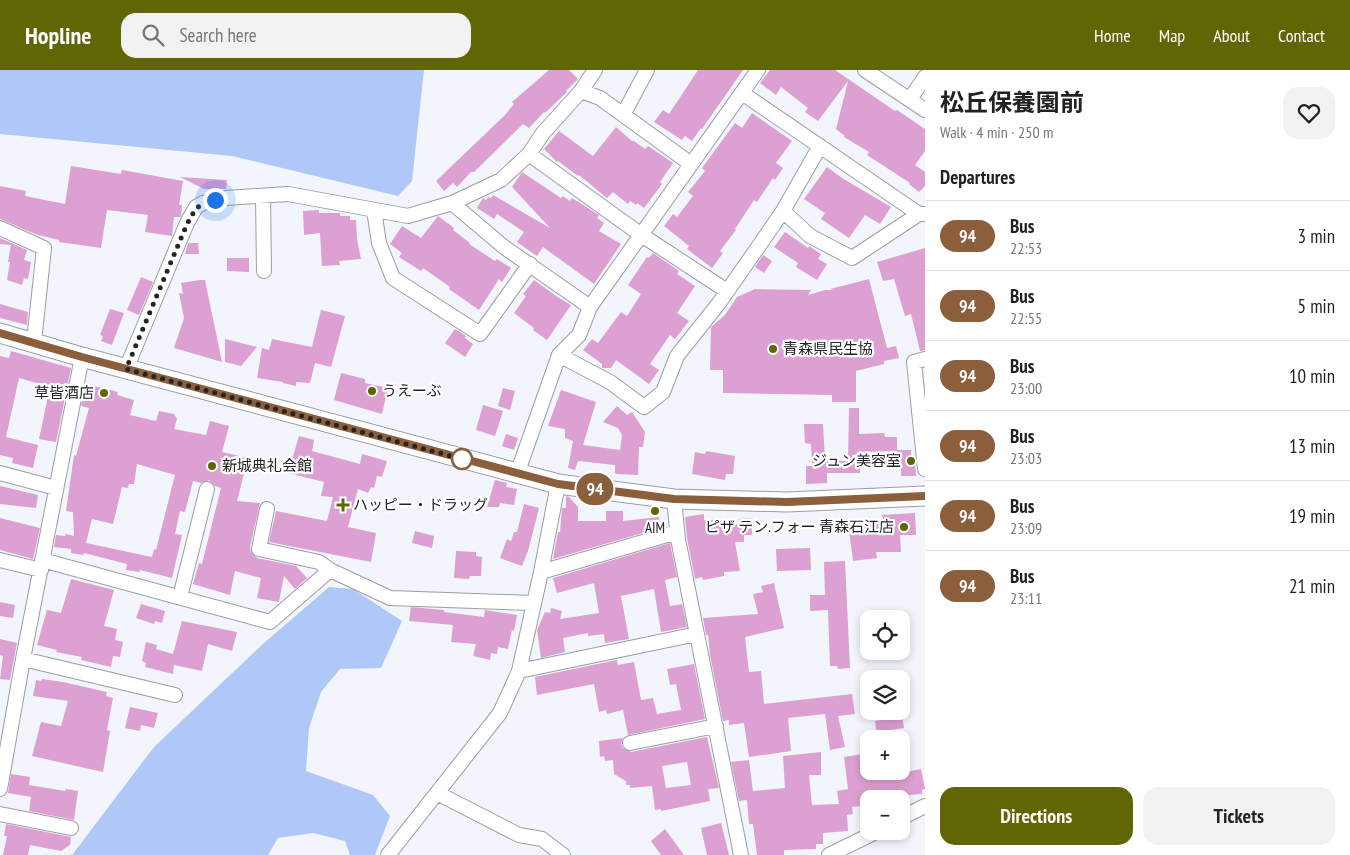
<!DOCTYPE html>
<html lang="en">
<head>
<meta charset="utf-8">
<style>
	body { margin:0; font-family:"PT Sans Narrow","Noto Sans JP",sans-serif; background:#f2f2f2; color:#222; height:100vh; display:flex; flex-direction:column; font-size:19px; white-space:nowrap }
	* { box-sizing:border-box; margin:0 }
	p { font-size:16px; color:#767676 }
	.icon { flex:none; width:28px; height:28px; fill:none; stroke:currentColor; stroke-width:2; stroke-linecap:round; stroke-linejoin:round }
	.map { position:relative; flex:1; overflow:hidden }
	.panel { display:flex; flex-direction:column; background:#fff; width:425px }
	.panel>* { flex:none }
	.badge { padding:0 10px; border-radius:16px; font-size:18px; line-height:32px }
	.controls { position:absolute; left:860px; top:540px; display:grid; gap:10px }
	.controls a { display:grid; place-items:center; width:50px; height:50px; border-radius:10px; background:#fff; box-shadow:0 2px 8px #0003; font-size:25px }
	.you { position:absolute; width:25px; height:25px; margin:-12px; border:4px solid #fff; border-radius:50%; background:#1a73e8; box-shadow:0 0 0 8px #1a73e833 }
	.map>.badge { position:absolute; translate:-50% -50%; box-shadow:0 0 0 2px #fff }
	h2 { padding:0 15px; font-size:19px; line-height:45px }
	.round { display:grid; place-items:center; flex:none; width:52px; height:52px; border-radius:15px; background:#f2f2f2 }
	.overview { display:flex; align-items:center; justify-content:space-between; height:85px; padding:0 15px }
	h1 { font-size:24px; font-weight:700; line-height:38px }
	.cta { display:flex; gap:10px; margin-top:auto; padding:10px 15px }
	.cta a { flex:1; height:58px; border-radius:15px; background:#616604; color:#fff; font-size:20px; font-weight:700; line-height:58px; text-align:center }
	.cta a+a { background:#f2f2f2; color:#222 }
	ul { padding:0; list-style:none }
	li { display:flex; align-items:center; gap:15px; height:70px; padding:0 15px; border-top:1px solid #e0e0e0 }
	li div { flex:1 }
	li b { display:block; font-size:19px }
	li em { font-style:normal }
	li .badge { min-width:55px; font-weight:700; text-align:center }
	header { display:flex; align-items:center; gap:30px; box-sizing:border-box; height:70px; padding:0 25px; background:#616604; color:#fff }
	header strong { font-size:24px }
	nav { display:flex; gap:28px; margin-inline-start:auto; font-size:18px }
	.search { width:350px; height:45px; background:#f2f2f2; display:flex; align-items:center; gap:12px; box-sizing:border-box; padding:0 18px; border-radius:15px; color:#767676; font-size:19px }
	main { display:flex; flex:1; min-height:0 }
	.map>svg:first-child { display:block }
	.green { fill:#b0c8f8 }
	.building { fill:#dda0d2; fill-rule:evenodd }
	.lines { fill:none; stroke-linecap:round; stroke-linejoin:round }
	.minor-casing { stroke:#9b9ea4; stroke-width:16 }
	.secondary-casing { stroke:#9b9ea4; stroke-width:21 }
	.minor { stroke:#fff; stroke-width:14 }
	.secondary { stroke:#fff; stroke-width:19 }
	.line-casing { stroke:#fff; stroke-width:11 }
	.line { stroke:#8b5e3c; stroke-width:8 }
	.walk { stroke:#232426; stroke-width:5; stroke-dasharray:0 9 }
	.poi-dot { fill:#616604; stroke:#fff; stroke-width:2 }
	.stop-dot { fill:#fff; stroke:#8b5e3c; stroke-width:2.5 }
	.labels { text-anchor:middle; stroke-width:4.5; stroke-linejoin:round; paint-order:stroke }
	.poi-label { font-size:15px; fill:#232426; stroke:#fff; text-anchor:start }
</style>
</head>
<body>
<header>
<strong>Hopline</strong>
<div class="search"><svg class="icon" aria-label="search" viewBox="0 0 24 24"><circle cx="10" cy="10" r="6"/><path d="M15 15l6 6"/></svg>Search here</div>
<nav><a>Home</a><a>Map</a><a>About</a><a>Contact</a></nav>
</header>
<main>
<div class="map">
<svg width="925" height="785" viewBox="0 0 925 785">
	<rect width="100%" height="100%" fill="#f2f5fc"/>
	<path class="green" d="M0 0H424L412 111 398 126 232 86 0 64Z
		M329 517 353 519 402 551 381 598 340 599 321 622 309 658 306 701 373 725 390 746 375 785H350L345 771 313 763 278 768 268 785H72L154 677 264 573Z"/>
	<path class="building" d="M549 0H569L578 9 566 21 567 22 545 43 544 42 529 58 523 54 474 102H471L457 117 453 113 444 121 436 111 505 45 514 34 512 32Z
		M698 0H743L702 59 701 58 692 71 685 66 682 70 654 52 663 40 669 44Z
		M770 0H835L895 41 897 40 925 59V81L915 95 925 102V116L919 122 909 114 910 113 867 85 869 82 844 67 845 66 836 59 848 11 818 51 805 42 808 38 781 17 776 25 760 13Z
		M752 43 792 71 776 93 783 98 775 110 773 108 757 132 754 130 735 159 736 160 720 181 723 183 712 198 687 179 689 176 664 156 673 144 677 147 693 126 688 122 705 101 702 98 735 53 742 58Z
		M616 57 632 71H634L645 79 648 76 673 93 660 112 662 114 644 138 637 133 636 135 630 131 628 134 613 122 607 128 579 105 578 106 558 91 557 92 544 79 559 61 593 86Z
		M71 96 121 104 122 100 183 111 179 135H182L181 147H174L172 166 145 162 148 145 107 140 101 178 59 172V170L35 164 0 149V116L26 121 25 126 65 134Z
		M827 97 842 108 891 137 880 154 865 145 849 168 821 149 825 143 804 129Z
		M522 102 561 128 563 126 570 131 572 128 599 145 597 148 604 153 599 161 621 174 594 214 543 177 537 186 517 172 524 162 497 144 494 149 477 138 483 128 486 130 488 127 491 128 493 125 550 158 512 117Z
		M180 107 227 110 226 119H204Z
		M319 140V143H340V146H350V150H356L357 169 361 189 339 191 340 195 322 196 320 163 304 165 303 141Z
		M438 146 454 158 453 160 470 173 469 174 495 191 497 189 511 198 502 212 499 209 479 240 449 219 450 217 423 198 421 201 399 187 402 183 390 174 402 156 421 168Z
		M785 162 808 178 809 176 821 184 818 189 827 194 817 210 796 197 798 193 774 177Z
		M0 168 27 180 24 190 31 192 28 209 24 208 22 215 7 210 10 192H8L11 175 0 174Z
		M188 173H198L199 184H185Z
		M925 178V280L920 281 911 244 905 246 894 209 883 211 877 192Z
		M653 183 679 201 677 204 695 216 677 243 689 251 675 269 670 265 650 294 659 300 649 314 616 290 611 298H602V294L583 280 592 269 598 273 621 242 627 246 641 224 628 215 647 187 649 188Z
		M763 185 772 191 764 203 755 197Z
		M227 188H249V202L227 201Z
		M141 207 153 212 139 245 127 240Z
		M869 209 887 278 896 276 899 288 884 291V294L856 301V332H832V325L723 323V300H710L711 257 725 245 737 227 755 219 811 220 808 225 825 220H833L830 219Z
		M200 210H205L222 292 174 278 184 248 179 223 183 224 181 213Z
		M534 210 556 226 571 235 547 270 533 260 534 258 514 243 526 226 523 224Z
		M0 234 28 242 27 255 0 248Z
		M110 239 124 243 112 275 101 271 103 266 100 265Z
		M321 240 345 246 331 297 315 293 310 313 296 312V316L283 313V312L257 308 262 278 269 280 272 269 312 277Z
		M455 259 466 266 465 268 473 274 465 287 445 273Z
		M225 269 257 277 241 296 225 292Z
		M11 281 71 298 56 372 39 369 50 317 19 308 6 367 38 375 33 398 12 393 13 388 0 385V286L9 288Z
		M341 303 365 309V313L388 318 382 344 334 330Z
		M86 314 118 322 117 325 134 330 130 345 156 351 159 341 174 344 177 349 174 359 206 365 210 351 229 356 222 382 248 388 237 431 260 433 250 477 251 482 257 488 296 496 307 508 295 519 284 506 279 532 257 528 261 508 235 501 230 525 193 514 199 493 202 494 221 418 215 416 209 410 201 413 193 411 185 442 180 441 175 464 182 465 172 508 140 500V502L126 500 127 494 84 483 83 485 71 483V479L54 477 56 465 65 466 66 464 74 466 73 442 66 441 74 385 76 386 89 338 81 336ZM137 394 175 405 156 480 154 479 152 487 86 473 92 449 113 454 122 417 128 418 129 414H134Z
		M503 318 515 321 510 340 498 336Z
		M561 320 596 332 583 375 620 380 622 365 618 358 603 352 617 336 627 345 632 342 645 362 643 377H639L638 405 615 404V395L578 391 575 400 568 398 573 371 565 368V359L548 356Z
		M483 335 503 341 495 366 476 360Z
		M849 338H859V364L884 363 885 367H897V380H911V392H915L916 406H901V397H897V381L860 382V403H827V413L806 414V396H812L811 374 805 373 804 354H823L825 391H848Z
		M506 364 518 368 514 380 502 376Z
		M299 366 314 370 312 381 360 394 362 384 387 391 382 407 377 406 374 418 371 417 368 423 358 419 348 457 376 463 371 492 269 472 276 441 327 451 333 427 321 426 324 412 288 403Z
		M706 381 735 386 733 404H726L725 410 692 404 695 382 705 384Z
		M495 410 507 413 506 417 517 419 514 435 500 433 499 437H487Z
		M0 416 38 425 36 438 0 434Z
		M566 426 569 427 578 437V451H606V441H623V451L659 447 660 458 553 489 558 462H560L562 438H566Z
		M524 434 539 438 528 481 522 496 500 488 507 469 511 471 514 462H517Z
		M915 443 916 465H900L901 482H876L877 488 853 491 848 453 883 450 882 445Z
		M704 444V450H713V454H739V449L751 448 752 465H744V472H735L740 501 724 502V506L703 510 702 507 695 509 687 468 685 447Z
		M0 448 40 458 33 489 0 480Z
		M415 461 434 466 432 478 412 473Z
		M670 473 677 507 665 510 670 536 682 534 687 557 661 562 654 519 621 526 629 569 605 573 604 564 588 566V563L563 568 565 582 541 588 537 560 545 542 550 543 551 538 562 541 560 549 599 543 594 513 557 523 553 508Z
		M810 478 811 500 777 501 776 479Z
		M456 481 476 482V486L482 487 481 506H470L469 509 454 508Z
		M845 491 850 598 838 599 837 596H830L828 540 810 541V525H825L824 492Z
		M71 509 114 520 104 556 117 559 115 570 123 572 120 587 113 586 111 597 81 590 82 587 56 582 57 580 37 575 47 540 61 543Z
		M774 513 784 558 745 567 749 602 761 601 764 634 852 624 855 644 838 646 845 677 830 680 825 644 788 648 791 681 749 687 744 653 729 655V650L723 651 710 585 708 565H706L703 548 758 544 753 524 763 522 761 516Z
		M0 532 15 535 13 548 0 546Z
		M141 534 165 541 162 553 155 551 154 554 136 548Z
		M411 537 444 540V542L484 547 485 540 517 545 514 561 512 560 508 579 498 577 497 584 491 583 490 590 473 586 476 574 451 572 453 555 409 551Z
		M182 551 237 562 232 581 208 574 202 601 174 595 173 604 145 597 146 593 142 591 146 572 157 575 156 579 173 584Z
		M0 569 17 573 10 610 0 609 3 586 0 585Z
		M617 590 618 595 634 592 641 630 653 628 657 644 681 640 676 614 670 615 667 599 694 594 705 649 628 665 623 640 607 644 606 640 599 642 594 614 537 625 535 607Z
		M42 609 63 612 107 622 106 626 113 628 107 660 110 661 103 702 32 686 41 652 61 656 68 631 33 626 36 610 41 611Z
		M130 637 158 643 154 658 141 655 140 661 125 658Z
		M902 646 904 658 890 660V665L877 667 875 651Z
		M707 667 719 718 708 719 710 731 661 741V739L655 740 652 716 630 718V715H626V711L614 704 613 690 605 691 604 686 600 687 599 671 623 668 621 674 623 678 631 682ZM687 692 691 715 666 718 662 696Z
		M821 682V705H809L812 735 839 734 837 721 848 719 844 687 869 683V710L897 706 896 704 921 699 925 719 922 720V724L909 725 910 729H869V735L852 737 853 744 847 745 848 761 823 763V774H816V779L784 780V785H757L753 754H749L747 730 739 731 731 692 749 690 753 721 785 718 783 686Z
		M11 704 30 707 29 715 65 721 66 719 78 721 74 750 29 741 31 727 8 723Z
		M721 753 729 785H707L701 758Z
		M6 754 71 767 70 775 61 781 30 775 28 785H3L7 766H4Z
		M665 759 684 785H661L651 771Z"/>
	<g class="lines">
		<g class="minor-casing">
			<path id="minor" d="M865 0 925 40
				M581 21 595 0
				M742 23 919 144
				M910 29 925 7
				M623 45 647 0
				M529 84 640 164 727 221
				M263 126 264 201
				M452 133 504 177 590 237
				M374 140 379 173 393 208 480 264 530 194
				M783 141 810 166 852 188 919 144H925
				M0 158 44 178 34 272
				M559 285 610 312 644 337 663 322 677 286 719 233 756 180 783 141 820 76
				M925 289 914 292 925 399
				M126 299 187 153 196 137 203 133 226 128 288 124 408 146 452 133 501 110 529 84 543 63 581 21 600 28 691 94
				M0 403 56 418
				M517 404 559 285 579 265 590 237 758 0
				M674 429 678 469 741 785
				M267 439 259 479 319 492 330 500 390 528 533 533
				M0 490 41 500
				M42 490 270 552 330 500
				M541 502 677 462
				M180 527 207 419
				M23 589 175 625
				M519 601 697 564
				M630 673 716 656
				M0 719 23 589 82 287
				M437 723 519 765 542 769 563 785
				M0 744 71 758
				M901 748 925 736
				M388 785 500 643 519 601 541 502 558 414
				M829 785 878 761"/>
		</g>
		<g class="secondary-casing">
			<path id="secondary" d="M0 263 82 287 558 414 674 429 787 432 925 426"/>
		</g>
		<use href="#minor" class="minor"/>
		<use href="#secondary" class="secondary"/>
	</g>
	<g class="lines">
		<g class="line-casing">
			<path id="line" d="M0 263 82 287 558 414 674 429 787 432 925 426"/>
		</g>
		<use href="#line" class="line"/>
		<path class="walk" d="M215 130C197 134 196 138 187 154L126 299 462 389"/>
	</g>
	<g class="poi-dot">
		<circle cx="773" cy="279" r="5"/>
		<circle cx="372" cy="321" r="5"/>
		<circle cx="104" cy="323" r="5"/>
		<circle cx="911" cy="391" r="5"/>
		<circle cx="212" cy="396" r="5"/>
		<path d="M340.5 427.5h5v5h5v5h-5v5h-5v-5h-5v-5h5z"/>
		<circle cx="655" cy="441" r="5"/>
		<circle cx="904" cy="457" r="5"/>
	</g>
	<circle class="stop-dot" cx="462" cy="389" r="10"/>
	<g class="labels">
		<g class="poi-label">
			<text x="783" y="284">青森県民生協</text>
			<text x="382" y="326">うえーぶ</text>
			<text x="94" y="328" text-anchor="end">草皆酒店</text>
			<text x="901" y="396" text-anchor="end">ジュン美容室</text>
			<text x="222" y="401">新城典礼会館</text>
			<text x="353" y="440">ハッピー・ドラッグ</text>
			<text x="894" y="462" text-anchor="end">ピザ テン.フォー 青森石江店</text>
			<text x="655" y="463" text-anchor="middle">AIM</text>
		</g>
	</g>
</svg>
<div class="controls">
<a><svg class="icon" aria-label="locate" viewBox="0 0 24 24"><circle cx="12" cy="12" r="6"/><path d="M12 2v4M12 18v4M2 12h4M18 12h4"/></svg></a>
<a><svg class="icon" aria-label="layers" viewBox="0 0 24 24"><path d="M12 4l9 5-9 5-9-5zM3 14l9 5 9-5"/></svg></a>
<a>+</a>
<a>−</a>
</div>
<div class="you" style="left:215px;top:130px"></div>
<b class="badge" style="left:595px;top:419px;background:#8b5e3c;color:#fff">94</b>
</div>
<section class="panel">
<div class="overview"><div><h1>松丘保養園前</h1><p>Walk · 4 min · 250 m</p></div><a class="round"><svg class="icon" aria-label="heart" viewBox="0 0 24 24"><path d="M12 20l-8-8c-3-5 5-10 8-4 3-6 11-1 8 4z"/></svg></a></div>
<h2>Departures</h2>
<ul>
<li><span class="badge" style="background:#8b5e3c;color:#fff">94</span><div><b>Bus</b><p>22:53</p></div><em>3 min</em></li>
<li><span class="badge" style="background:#8b5e3c;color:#fff">94</span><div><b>Bus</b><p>22:55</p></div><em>5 min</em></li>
<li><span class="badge" style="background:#8b5e3c;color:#fff">94</span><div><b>Bus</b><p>23:00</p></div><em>10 min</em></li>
<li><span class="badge" style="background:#8b5e3c;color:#fff">94</span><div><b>Bus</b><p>23:03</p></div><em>13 min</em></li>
<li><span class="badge" style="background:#8b5e3c;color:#fff">94</span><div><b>Bus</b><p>23:09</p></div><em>19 min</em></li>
<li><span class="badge" style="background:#8b5e3c;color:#fff">94</span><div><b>Bus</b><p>23:11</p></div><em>21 min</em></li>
</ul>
<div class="cta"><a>Directions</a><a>Tickets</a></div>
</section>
</main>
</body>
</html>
